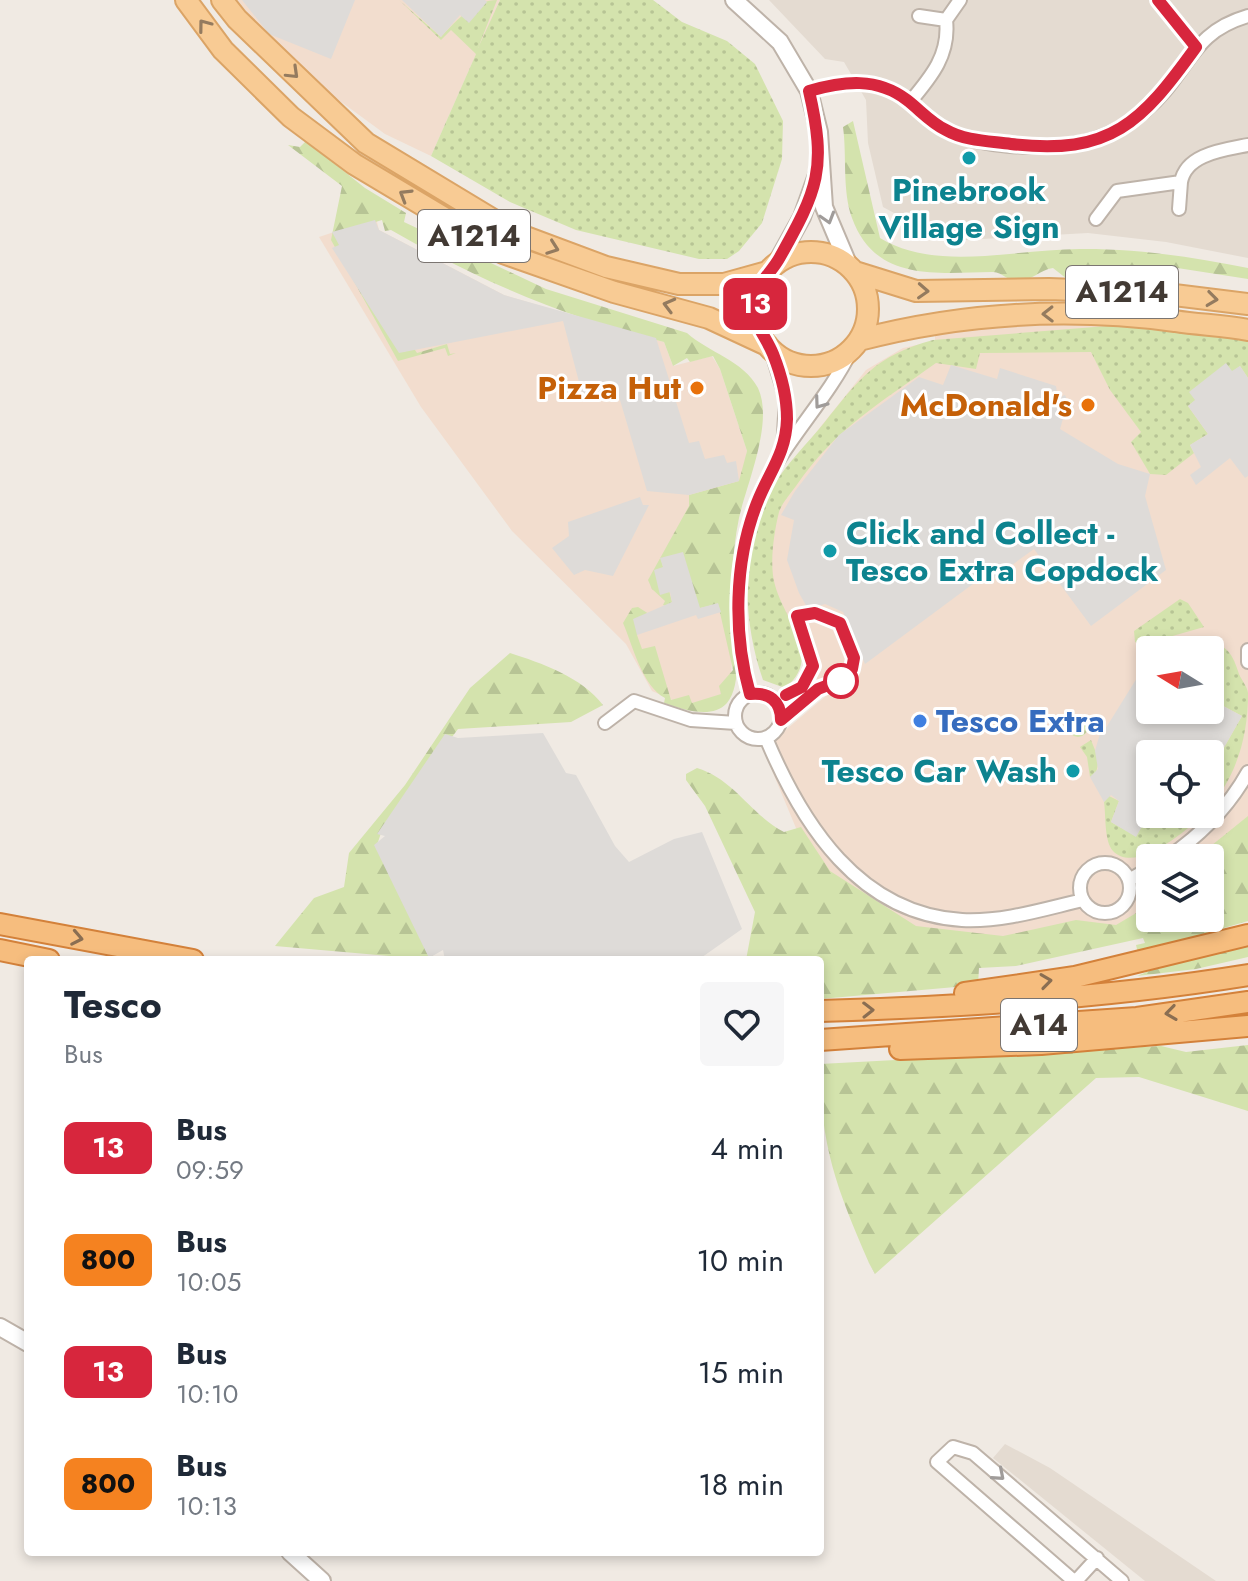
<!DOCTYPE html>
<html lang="en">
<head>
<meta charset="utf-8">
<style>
	body { margin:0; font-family:Jost,sans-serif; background:#f6f6f7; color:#1f2937; height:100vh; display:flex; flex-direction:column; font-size:30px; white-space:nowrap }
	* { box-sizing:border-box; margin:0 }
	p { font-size:26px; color:#747a83 }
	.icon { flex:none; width:44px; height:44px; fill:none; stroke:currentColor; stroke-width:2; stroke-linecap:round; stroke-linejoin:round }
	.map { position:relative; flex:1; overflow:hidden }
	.sheet { position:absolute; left:24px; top:956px; width:800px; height:600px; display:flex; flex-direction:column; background:#fff; border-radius:8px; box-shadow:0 4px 12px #0003 }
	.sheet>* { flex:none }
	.badge { padding:0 16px; border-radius:12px; font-size:28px; line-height:52px }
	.needle { width:52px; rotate:281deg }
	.tools { position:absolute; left:1136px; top:636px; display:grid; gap:16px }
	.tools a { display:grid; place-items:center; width:88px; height:88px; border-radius:8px; background:#fff; box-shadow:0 4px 12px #0003; font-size:40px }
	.map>.badge { position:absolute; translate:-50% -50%; box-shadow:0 0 0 4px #fff }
	.round { display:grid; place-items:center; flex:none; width:84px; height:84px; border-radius:8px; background:#f6f6f7 }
	.summary { display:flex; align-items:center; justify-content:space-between; height:136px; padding:0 40px }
	h1 { font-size:38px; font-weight:700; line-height:60px }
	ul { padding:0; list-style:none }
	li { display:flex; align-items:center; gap:24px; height:112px; padding:0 40px }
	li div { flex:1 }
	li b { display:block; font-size:30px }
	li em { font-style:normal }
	li .badge { min-width:88px; font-weight:700; text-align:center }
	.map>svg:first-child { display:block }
	.residential { fill:#e4dbd1 }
	.commercial { fill:#f2ddce; fill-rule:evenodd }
	.grass { fill:url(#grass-dots) }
	.forest { fill:url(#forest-firs) }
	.parking { fill:#dedbd8 }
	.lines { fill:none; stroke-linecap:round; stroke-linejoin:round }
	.minor-casing { stroke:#beb3a9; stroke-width:16 }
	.tertiary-casing { stroke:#beb3a9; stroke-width:20 }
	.primary-casing { stroke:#dba466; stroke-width:24 }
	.trunk-casing { stroke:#d3813a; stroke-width:24 }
	.minor { stroke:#fff; stroke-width:12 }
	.tertiary { stroke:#fff; stroke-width:16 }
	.primary { stroke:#f8cb94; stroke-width:20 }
	.trunk { stroke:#f6bd7e; stroke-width:20 }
	.oneway { stroke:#947b5f }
	.oneway2 { stroke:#a09c9a }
	.oneway3 { stroke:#8a6e52 }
	.line-casing { stroke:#fff; stroke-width:18 }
	.line { stroke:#d7263d; stroke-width:12 }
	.culture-dot { fill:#0f9aa8; stroke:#fff; stroke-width:3 }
	.food-dot { fill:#e8710a; stroke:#fff; stroke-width:3 }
	.stop-dot { fill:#fff; stroke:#d7263d; stroke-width:4 }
	.shop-dot { fill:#3f7fe0; stroke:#fff; stroke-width:3 }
	.labels { text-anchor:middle; stroke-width:6; stroke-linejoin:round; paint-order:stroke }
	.shield { fill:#fff; stroke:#7b7571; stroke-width:2 }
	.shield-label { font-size:30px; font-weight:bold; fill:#423a34 }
	.culture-label { font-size:32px; font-weight:bold; fill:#0d838f; stroke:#fff }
	.food-label { font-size:32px; font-weight:bold; fill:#c56008; stroke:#fff; text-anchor:end }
	.shop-label { font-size:32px; font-weight:bold; fill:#366cbe; stroke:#fff; text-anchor:start }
</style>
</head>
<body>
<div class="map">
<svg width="1248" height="1581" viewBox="0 0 1248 1581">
	<defs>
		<pattern id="grass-dots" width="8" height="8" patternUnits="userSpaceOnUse" patternTransform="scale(2)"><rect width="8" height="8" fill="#d4e3ad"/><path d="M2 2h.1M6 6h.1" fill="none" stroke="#b7c495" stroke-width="1.8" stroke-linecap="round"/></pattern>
		<pattern id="forest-firs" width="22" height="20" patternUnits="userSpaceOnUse" patternTransform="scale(2)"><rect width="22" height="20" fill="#d4e3ad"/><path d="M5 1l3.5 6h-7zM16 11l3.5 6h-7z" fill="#b7c495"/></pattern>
	</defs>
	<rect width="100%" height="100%" fill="#f0eae3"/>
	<path class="residential" d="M769 0H1248V258L1166 242 1088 233 946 241 883 207 868 143 866 100 844 62 825 59Z
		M1005 1444 1050 1468 1216 1581H1145L993 1458Z"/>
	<path class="commercial" d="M236 0H500L431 156 385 134 306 76Z
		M376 218 379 230 504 295 664 342 673 366 712 356 720 369 747 451 729 565 732 652 731 682 726 700 690 708 652 691 626 644 512 531 421 407 319 237Z
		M982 318 1248 332V909L1210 858H1150V918H1208L985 940 920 933 826 900 763 749 827 695 768 601V512L774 485 866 370 903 348 935 341V323ZM1150 650H1210V710H1150ZM1150 754H1210V814H1150Z"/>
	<path class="grass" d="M399 0 441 37C457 19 476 0 497 0L478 48 500 0H653L682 22 727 41 755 64 783 121 782 159 762 223 739 251 727 259H699L576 230 510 202 431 156 476 54 451 30 441 40Z
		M1145 323 1248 335V378L1240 366 1188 406 1208 434 1190 445 1194 453 1166 475 1150 474 1131 442 1141 432 1110 390 1091 352 980 353 976 369 936 363C880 403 836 428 796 486 790 494 782 503 779 512 774 532 769 565 775 585 784 620 824 657 785 688L763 680C742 620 739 542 774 485 787 463 808 443 824 423 860 378 875 356 933 340Z
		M1180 599 1188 603 1204 627 1141 645 1135 642 1134 631Z
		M1204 642C1224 642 1232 652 1238 671 1240 679 1247 685 1248 693 1248 737 1237 774 1210 807V772L1242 716 1210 699V650H1191Z
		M1068 727a10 10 0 1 1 20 0a10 10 0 1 1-20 0Z
		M1091 740 1099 760 1096 773 1090 777 1087 757 1080 747Z
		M1109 796 1119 801 1111 822 1136 836 1150 812 1165 814 1180 822 1186 814H1204C1188 829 1136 875 1113 851 1104 841 1106 815 1104 802Z"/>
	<path class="forest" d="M853 121 880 238C938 273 1018 248 1084 249 1138 249 1194 257 1248 268V279L1171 267 1091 265 1086 278 1067 279 1053 268C1040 270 1032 280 1020 281 1009 283 1002 271 992 272 936 273 875 282 852 218 842 190 847 156 843 127Z
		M306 141 365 188 406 213 404 222 546 289 687 333C708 352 744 361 758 388 774 422 747 483 739 518 735 537 733 557 732 577 729 608 748 678 727 703 712 720 682 709 664 703L665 698C642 686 633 646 623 623L632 608 638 607 649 614 637 635 642 649 655 646 671 700 689 695 692 703 721 694 719 686 733 670 718 604 700 608 661 559 672 602 669 607 663 605 665 601 652 589 648 580 689 506V495L739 481 747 451 720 369 713 356 690 362 687 358 673 366 664 342C567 318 477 280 391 230L385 231 382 220 350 230 340 250 404 352 413 347 417 353 447 344 450 354 456 353 448 356 445 348 398 361 331 240 342 186 288 145 300 147Z
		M510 653C541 663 582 677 603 705L571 722 458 729 381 833 377 845 435 960 275 946 314 898 344 887 349 853 405 785 470 688Z
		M697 768C734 779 751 815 784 832L801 827 830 871 916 926 1003 936 1076 920 1116 925 1143 909 1150 899V918H1210V858H1196L1248 816V921L1138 953 1136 945 1145 943 1143 938 1016 966 979 968 978 985 820 999V960H746L755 912 705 806 686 780V774Z
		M1248 943V957L1196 969 1137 976 1173 961Z
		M1248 1045V1111L1139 1077 1096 1078 875 1274 869 1263C837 1189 820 1146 820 1064L1161 1046 1186 1052Z"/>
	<path class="parking" d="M242 0H355L331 59 269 34Z
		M402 0H485L487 2 469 23 460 15 441 37Z
		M375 220 379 230 504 295 656 338 689 443 699 441 705 459 724 455 727 463 736 461 739 481 689 495 647 491 617 390 584 401 563 321 399 353 332 248 339 245 332 232Z
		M1226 363 1232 371 1240 366 1248 378V476L1245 478 1230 458 1196 485 1190 475 1201 467 1190 445 1208 434 1188 406 1195 400 1189 392Z
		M951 365 997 379 1000 368 1056 386 1058 398 1065 395 1072 412 1064 415 1060 429 1118 464 1150 474 1145 496 1166 570 1091 626 1034 549 990 581 985 575 865 664 843 612 825 604 808 609 799 593 787 560 794 520 781 515 795 491 839 435 919 377 943 385Z
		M640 497 643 505H649L613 576 585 570 574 575 552 548 569 536 568 522Z
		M683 552 700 608 718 603 721 612 698 619 696 615 637 635 633 619 672 602 670 592 660 595 654 570 663 567 660 558Z
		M1150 657V710H1210V699L1242 716 1210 772V754H1150V812L1136 837 1111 822 1119 801 1111 795 1104 802 1090 777 1098 769 1095 751 1101 730 1104 731Z
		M543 733 566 773 576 775 615 846 629 862 674 839 702 832 742 929 698 960H445L443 950 429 958 374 845 385 836 377 834 445 734 458 738Z"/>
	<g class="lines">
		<g class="minor-casing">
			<path id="minor" d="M1158 0 1196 47
				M919 16 946 20
				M809 91C846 81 881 77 912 104 925 115 936 126 951 133 983 147 1032 149 1066 145 1104 141 1140 121 1165 91 1193 57 1200 30 1248 16
				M910 102C932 76 950 54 946 20L960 0
				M1179 209 1181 182
				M1096 219 1117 191 1181 182C1186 154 1223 150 1248 145
				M771 350 786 399 783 450
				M1248 650V662
				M735 716a23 23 0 1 1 46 0a23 23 0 1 1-46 0Z
				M750 694C729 622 735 532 774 467 799 426 831 392 852 349
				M605 723 634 701 691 720 736 723
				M766 738C802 824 859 914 962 920 1004 922 1044 909 1083 900
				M1167 858C1201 835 1228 808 1248 772
				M1080 888a25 25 0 1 1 50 0a25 25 0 1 1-50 0Z
				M1129 880 1150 868
				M1074 1581 937 1462 953 1447 973 1453 1122 1581
				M1076 1581 1097 1558"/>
		</g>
		<g class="tertiary-casing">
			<path id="tertiary" d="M734 0 780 42 809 91 819 132 824 207 849 266
				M776 264 802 217 817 175
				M0 1327 28 1343
				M290 1552 322 1581"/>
		</g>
		<g class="primary-casing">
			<path id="primary" d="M186 0 223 50 291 117 354 164 503 253 614 292 709 318 767 345
				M222 0 237 19 366 143 515 233 606 267 679 284H724L767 272
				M754 309a57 57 0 1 1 114 0a57 57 0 1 1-114 0Z
				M855 272 916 291 1049 289 1158 293 1248 304
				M859 340C962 313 1069 307 1175 321 1199 325 1224 325 1248 330"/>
		</g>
		<g class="trunk-casing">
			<path id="trunk" d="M0 924 193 960
				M0 950 49 960
				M965 993 1075 977 1248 935
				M820 1011C963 1007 1106 998 1248 975
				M820 1040 1137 1018 1248 1002
				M900 1049 1041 1044 1248 1026"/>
		</g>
		<use href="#minor" class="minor"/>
		<use href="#tertiary" class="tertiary"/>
		<use href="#primary" class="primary"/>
		<use href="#trunk" class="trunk"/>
	</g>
	<defs><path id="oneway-chevron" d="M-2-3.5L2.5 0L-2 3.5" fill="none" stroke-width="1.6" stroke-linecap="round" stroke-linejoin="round" transform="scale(2)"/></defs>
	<g class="oneway">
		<use href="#oneway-chevron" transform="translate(204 25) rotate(-127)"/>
		<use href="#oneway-chevron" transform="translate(293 73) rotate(44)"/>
		<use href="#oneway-chevron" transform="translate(405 195) rotate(-149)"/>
		<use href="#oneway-chevron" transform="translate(553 248) rotate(20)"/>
		<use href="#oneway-chevron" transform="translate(923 291) rotate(3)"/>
		<use href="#oneway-chevron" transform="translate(1212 299) rotate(7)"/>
		<use href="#oneway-chevron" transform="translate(669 305) rotate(-165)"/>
		<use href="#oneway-chevron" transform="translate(1048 314) rotate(179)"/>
	</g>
	<g class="oneway2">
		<use href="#oneway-chevron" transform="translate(828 218) rotate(73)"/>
		<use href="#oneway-chevron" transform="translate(820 403) rotate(126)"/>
		<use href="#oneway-chevron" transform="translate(999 1475) rotate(41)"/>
	</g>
	<g class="oneway3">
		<use href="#oneway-chevron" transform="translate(77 938) rotate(11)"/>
		<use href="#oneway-chevron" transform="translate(1046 981) rotate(-8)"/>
		<use href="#oneway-chevron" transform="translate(868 1010) rotate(-1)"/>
		<use href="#oneway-chevron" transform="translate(1171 1013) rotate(172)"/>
	</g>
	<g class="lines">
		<g class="line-casing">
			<path id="line" d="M786 695 802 687 813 666 797 616 815 613 840 623 854 658 852 669 844 679 818 689 781 720C781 701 769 692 750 694 733 634 734 562 757 503 769 472 786 454 787 419 787 397 781 374 773 354 765 334 750 322 755 298 759 281 772 272 780 257 818 189 827 169 809 91 844 81 877 77 907 100 920 110 931 123 946 130 965 141 989 141 1011 144 1111 156 1142 122 1196 47L1158 0"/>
		</g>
		<use href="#line" class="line"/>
	</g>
	<g class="culture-dot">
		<circle cx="969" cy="158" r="8"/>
		<circle cx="830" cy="551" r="8"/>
		<circle cx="1073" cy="771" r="8"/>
	</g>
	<g class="food-dot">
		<circle cx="697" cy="388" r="8"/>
		<circle cx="1088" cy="405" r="8"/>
	</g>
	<circle class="stop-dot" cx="841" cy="681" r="16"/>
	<circle class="shop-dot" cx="920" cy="721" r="8"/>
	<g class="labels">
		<g class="shield">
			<rect x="418" y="210" width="112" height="52" rx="6"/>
			<rect x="1066" y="266" width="112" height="52" rx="6"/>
			<rect x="1001" y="999" width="76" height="52" rx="6"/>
		</g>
		<g class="shield-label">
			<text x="474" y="246">A1214</text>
			<text x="1122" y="302">A1214</text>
			<text x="1039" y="1035">A14</text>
		</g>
		<g class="culture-label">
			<text x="969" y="201">Pinebrook<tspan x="969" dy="37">Village Sign</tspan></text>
			<text x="846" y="544" text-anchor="start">Click and Collect -<tspan x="846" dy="37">Tesco Extra Copdock</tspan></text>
			<text x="1057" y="782" text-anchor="end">Tesco Car Wash</text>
		</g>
		<g class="food-label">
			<text x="681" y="399">Pizza Hut</text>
			<text x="1072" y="416">McDonald's</text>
		</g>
		<g class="shop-label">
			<text x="936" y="732">Tesco Extra</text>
		</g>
	</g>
</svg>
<div class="tools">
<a><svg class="needle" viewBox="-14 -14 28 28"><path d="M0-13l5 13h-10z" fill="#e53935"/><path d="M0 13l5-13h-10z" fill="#747a83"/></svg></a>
<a><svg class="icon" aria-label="locate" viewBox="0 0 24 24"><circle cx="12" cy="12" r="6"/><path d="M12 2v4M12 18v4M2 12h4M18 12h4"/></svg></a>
<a><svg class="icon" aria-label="layers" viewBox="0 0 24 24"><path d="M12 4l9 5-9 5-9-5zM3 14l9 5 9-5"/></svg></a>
</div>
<b class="badge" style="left:755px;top:304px;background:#d7263d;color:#fff">13</b>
<section class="sheet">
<div class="summary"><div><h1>Tesco</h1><p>Bus</p></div><a class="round"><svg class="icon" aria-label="heart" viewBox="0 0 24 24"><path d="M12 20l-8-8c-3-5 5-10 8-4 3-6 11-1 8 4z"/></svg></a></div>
<ul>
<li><span class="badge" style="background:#d7263d;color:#fff">13</span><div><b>Bus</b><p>09:59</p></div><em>4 min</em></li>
<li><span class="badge" style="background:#f58220;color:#111">800</span><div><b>Bus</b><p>10:05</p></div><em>10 min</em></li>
<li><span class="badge" style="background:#d7263d;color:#fff">13</span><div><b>Bus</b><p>10:10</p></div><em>15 min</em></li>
<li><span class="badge" style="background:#f58220;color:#111">800</span><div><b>Bus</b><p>10:13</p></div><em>18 min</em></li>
</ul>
</section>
</div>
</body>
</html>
